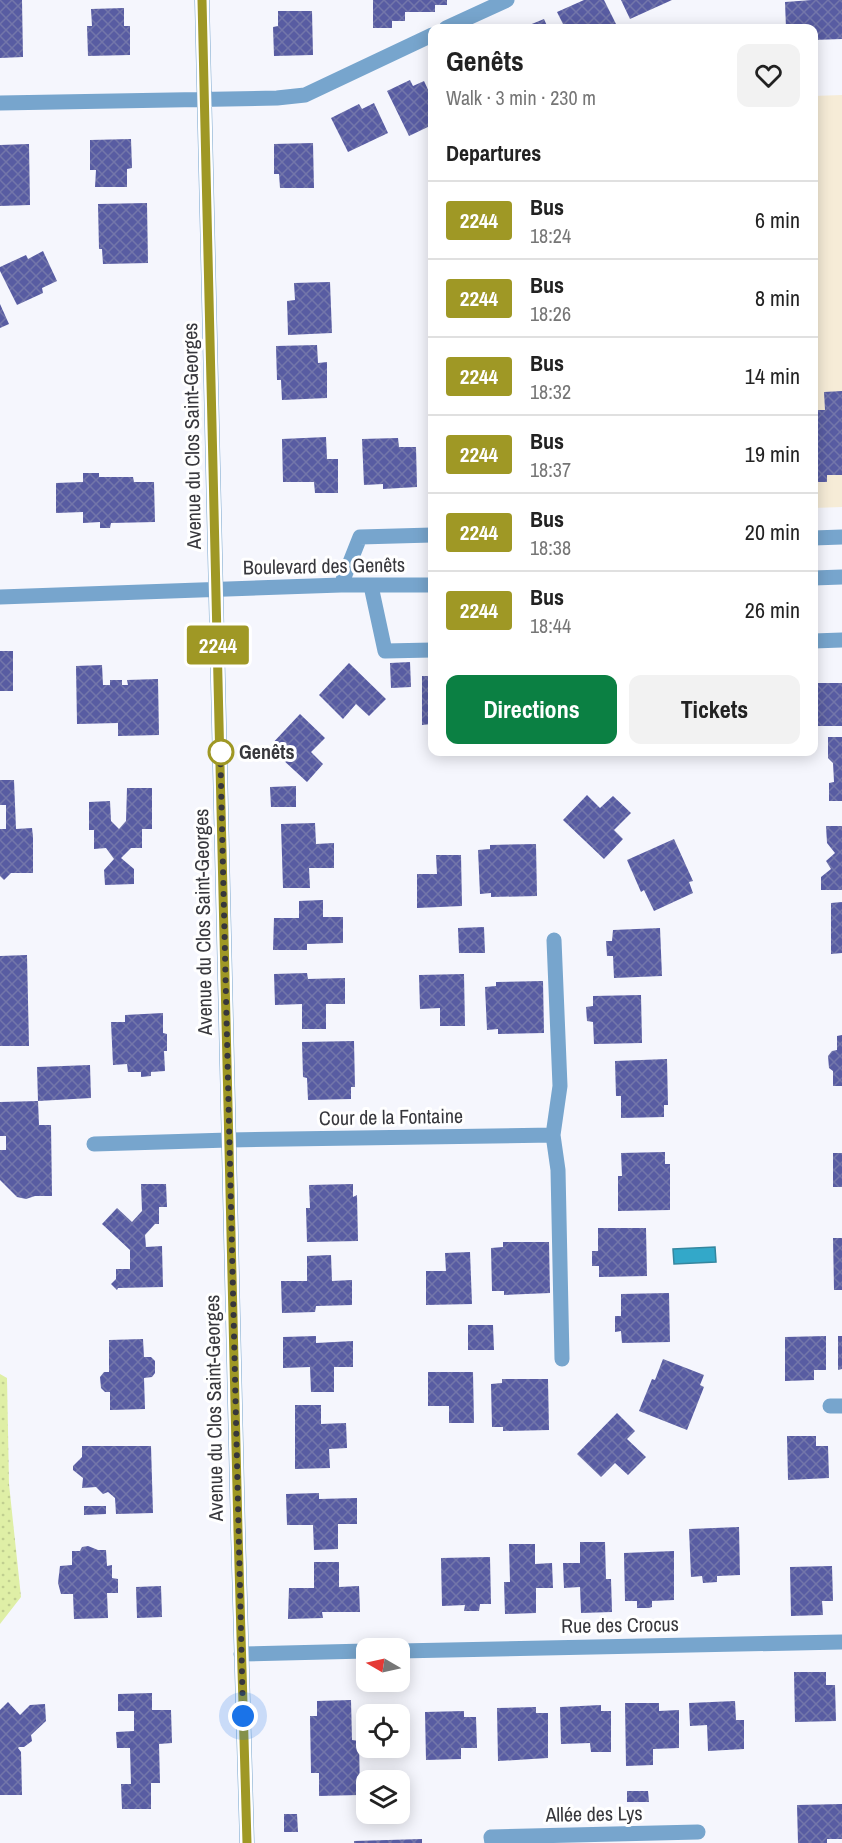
<!DOCTYPE html>
<html lang="en">
<head>
<meta charset="utf-8">
<style>
	body { margin:0; font-family:"Archivo Narrow",sans-serif; background:#f2f2f2; color:#222; height:100vh; display:flex; flex-direction:column; font-size:22px; white-space:nowrap }
	* { box-sizing:border-box; margin:0 }
	p { font-size:20px; color:#767676 }
	.icon { flex:none; width:33px; height:33px; fill:none; stroke:currentColor; stroke-width:2; stroke-linecap:round; stroke-linejoin:round }
	.map { position:relative; flex:1; overflow:hidden }
	.panel { position:absolute; left:428px; top:24px; width:390px; height:732px; display:flex; flex-direction:column; background:#fff; border-radius:12px; box-shadow:0 3px 15px #0003 }
	.panel>* { flex:none }
	.badge { padding:0 12px; border-radius:4px; font-size:21px; line-height:39px }
	.needle { width:39px; rotate:279deg }
	.fabs { position:absolute; left:356px; top:1638px; display:grid; gap:12px }
	.fabs a { display:grid; place-items:center; width:54px; height:54px; border-radius:12px; background:#fff; box-shadow:0 3px 15px #0003; font-size:30px }
	.you { position:absolute; width:30px; height:30px; margin:-15px; border:4px solid #fff; border-radius:50%; background:#1a73e8; box-shadow:0 0 0 9px #1a73e833 }
	.map>.badge { position:absolute; translate:-50% -50%; box-shadow:0 0 0 3px #fff }
	h2 { padding:0 18px; font-size:22px; line-height:54px }
	.round { display:grid; place-items:center; flex:none; width:63px; height:63px; border-radius:12px; background:#f2f2f2 }
	.head { display:flex; align-items:center; justify-content:space-between; height:102px; padding:0 18px }
	h1 { font-size:28px; font-weight:700; line-height:45px }
	.primary-button { display:flex; gap:12px; margin-top:auto; padding:12px 18px }
	.primary-button a { flex:1; height:69px; border-radius:12px; background:#0b8043; color:#fff; font-size:24px; font-weight:700; line-height:69px; text-align:center }
	.primary-button a+a { background:#f2f2f2; color:#222 }
	ul { padding:0; list-style:none }
	li { display:flex; align-items:center; gap:18px; height:78px; padding:0 18px; border-top:2px solid #e0e0e0 }
	li div { flex:1 }
	li b { display:block; font-size:22px }
	li em { font-style:normal }
	li .badge { min-width:66px; font-weight:700; text-align:center }
	.map>svg:first-child { display:block }
	.education { fill:#f6ecd7 }
	.green { fill:url(#green-dots) }
	.water { fill:#33a8c9; stroke:#34869f; stroke-width:1.5 }
	.building { fill:url(#building-cross-hatch) }
	.lines { fill:none; stroke-linecap:round; stroke-linejoin:round }
	.minor { stroke:#77a5cd; stroke-width:15 }
	.line-casing { stroke:#fff; stroke-width:14 }
	.line { stroke:#9f9825; stroke-width:9 }
	.walk { stroke:#37373c; stroke-width:6; stroke-dasharray:0 10.8 }
	.stop-dot { fill:#fff; stroke:#9f9825; stroke-width:3 }
	.labels { text-anchor:middle; stroke-width:6; stroke-linejoin:round; paint-order:stroke }
	.street-label { font-size:20px; fill:#37373c; stroke:#fff }
	.stop-label { font-size:20px; font-weight:bold; fill:#37373c; stroke:#fff; text-anchor:start }
</style>
</head>
<body>
<div class="map">
<svg width="842" height="1843" viewBox="0 0 842 1843">
	<defs>
		<pattern id="green-dots" width="8" height="8" patternUnits="userSpaceOnUse" patternTransform="scale(1.5)"><rect width="8" height="8" fill="#dfefa6"/><path d="M2 2h.1M6 6h.1" fill="none" stroke="#c0ce90" stroke-width="1.8" stroke-linecap="round"/></pattern>
		<pattern id="building-cross-hatch" width="8" height="8" patternUnits="userSpaceOnUse" patternTransform="scale(1.5)"><rect width="8" height="8" fill="#585ca2"/><path d="M0 0l8 8M0 8l8-8" fill="none" stroke="#7376aa"/></pattern>
	</defs>
	<rect width="100%" height="100%" fill="#f5f6fd"/>
	<path class="education" d="M842 95V507L813 508V96Z"/>
	<path class="green" d="M0 1374 7 1378 9 1484 21 1597 0 1624Z"/>
	<path class="water" d="M715 1247 716 1262 674 1264 673 1249Z"/>
	<path class="building" d="M0 0H22L23 57 0 58Z
		M373 0H447V5H435V12H405V21H392V28H373Z
		M584 0H604L618 28H565L557 12Z
		M621 0H672L630 19Z
		M812 0H842V39L813 40V28H786L785 2Z
		M124 8V26H130V55L88 56 87 26H92L91 9Z
		M278 11H312L313 55 274 56 273 27 278 26Z
		M544 19 548 28H522Z
		M410 80 413 86 424 81 432 98V125L409 136 387 91Z
		M374 103 388 133 348 152 331 118 359 104 362 109Z
		M131 139 132 168 127 169V187H95L96 170H90V140Z
		M313 143 314 188H280L279 174H274V144Z
		M29 144 30 205 0 206V145Z
		M147 203 148 263 103 264 102 249H99L98 204Z
		M43 251 57 281 42 288 43 293 17 305 0 271V267L26 255 28 259Z
		M330 282 332 333 288 335 287 301 295 300 294 283Z
		M0 304 9 324 0 328Z
		M317 345 318 363 327 362V398L282 400 281 380H277L276 346Z
		M842 391V475H827V482H813V410H825L824 392Z
		M326 437 327 459H338V493H315L314 482H283L282 439Z
		M398 438 399 447H416L417 487 383 489V484L364 485 362 439Z
		M83 473H99V477H133L134 482H154L155 522 111 523 110 528H100V522L83 523V512L56 513V483L83 482Z
		M0 651H13V691H0Z
		M410 662 411 687 391 688 390 663Z
		M349 663 386 699 369 716 356 704 343 719 319 695Z
		M102 665 103 685H110V680H122V685H128L127 680 158 679 159 735 118 736V723L77 724 76 666Z
		M422 676H432V724L422 725Z
		M813 683H842V726H813Z
		M300 714 325 738 311 752 323 764 307 782 269 747Z
		M828 737H842V801H829V783L834 782 833 763 828 758Z
		M0 780H14L16 829 32 828 33 837V873H11L4 880 0 876V829H6V805H0Z
		M296 786V807H271L270 787Z
		M127 788H152V829H142V848H131L121 858 134 869V884L105 885 104 870 114 859 106 848 94 849V830H89V802L110 801 111 821 119 829 126 821Z
		M587 795 600 808 613 796 631 813 614 830 623 839 604 859 563 820Z
		M315 823 316 844 334 843V868H309L310 888H283L281 824Z
		M826 826H842V890H821V877L831 869 826 861 835 853 827 843Z
		M674 839 693 881 689 882 693 893 654 911 644 890 641 892 627 860Z
		M536 844 537 896 491 897V893L480 894 478 850 490 849V845Z
		M436 855H461L462 906 417 908V874H437Z
		M323 900V917H343V943L307 944V950H273L274 918H299V901Z
		M842 902V953L831 954V903Z
		M484 927 485 953H459L458 928Z
		M660 928 662 976 614 978 613 956H607L606 941H612L613 930Z
		M27 955 29 1046H0V956Z
		M307 973 308 979 345 978V1004H326V1029H302V1004L275 1005 274 974Z
		M464 974 465 1026H440V1008L420 1009 419 975Z
		M543 981 544 1033 498 1034V1029L487 1030 485 987 496 986V982Z
		M641 995 642 1043 594 1044 593 1022 587 1021 586 1007 593 1006V996Z
		M163 1013V1033L167 1034V1051H164L165 1071 151 1072V1076L141 1077V1072H128L127 1064 113 1065 111 1022H125V1015Z
		M842 1035V1086H833V1071L829 1068 828 1056 832 1051 837 1050V1036Z
		M354 1041 355 1087H351V1099L308 1100 307 1078 303 1077 302 1042Z
		M667 1059 668 1105H664V1117L621 1118V1096H616L615 1061Z
		M90 1065 91 1098 38 1101 37 1067Z
		M38 1101 39 1125H51L52 1196H35L26 1199 17 1197 0 1180V1150H6V1136H0V1102Z
		M665 1152V1164H670V1210L618 1211V1176H622L621 1153Z
		M833 1153H842V1187H833Z
		M141 1184H166L167 1207H159V1224H155L145 1235 146 1247 162 1246 163 1287 118 1288 117 1290 111 1284 116 1279V1269H130V1250L102 1224 117 1208 132 1222 142 1211Z
		M353 1184V1197L357 1195 358 1241 307 1242 306 1208H310L309 1185Z
		M598 1228H646L647 1276 599 1277V1266H592V1251H598Z
		M833 1238H842V1290H834Z
		M503 1242H549L550 1293 504 1295V1291H492L491 1248 503 1247Z
		M470 1252 472 1304 426 1305V1271H446L445 1253Z
		M331 1255 332 1281 352 1280V1305L316 1306 315 1312 282 1313 281 1281H307V1256Z
		M669 1293 670 1342 622 1343 621 1331 615 1332V1316H621V1294Z
		M468 1325H493L494 1350H468Z
		M316 1336V1343L353 1341V1367H334V1392H311L310 1367 283 1368V1337Z
		M826 1336V1370H814V1380L785 1381V1337Z
		M838 1336H842V1369L838 1370Z
		M143 1339 144 1357H151L155 1361V1373L152 1377 144 1378 145 1409 110 1410V1392H105L101 1388 100 1377 104 1372H109V1340Z
		M663 1359 704 1375 700 1385 704 1387 687 1430 639 1411 652 1379 655 1380Z
		M428 1372H473L474 1423H449V1406H428Z
		M502 1379H548L549 1430 503 1431V1427H492L491 1384 502 1383Z
		M295 1405H321V1424L346 1423 347 1448 329 1449 330 1468 295 1469Z
		M617 1413 635 1431 627 1439 646 1457 628 1475 615 1463 601 1477 577 1454Z
		M787 1436H816V1446H828L829 1478 788 1480Z
		M82 1446H151L153 1513 116 1514 115 1498 108 1492 103 1494 96 1487 82 1488 83 1478 73 1470V1466L82 1457Z
		M319 1493V1499L357 1498V1524H338V1549L314 1550 313 1525H287L286 1494Z
		M84 1506H106V1514L84 1515Z
		M739 1527 740 1575 717 1576V1582L703 1583 702 1576 691 1577 689 1529Z
		M580 1542H605L606 1579H611L612 1612 581 1613 580 1587 564 1588 563 1563H580Z
		M509 1544H535V1564L552 1563 553 1588H536V1613L505 1614 504 1582H510Z
		M88 1546 98 1550H106L107 1566 112 1565V1578L118 1579V1593H107L108 1618 74 1619 73 1594H61L58 1583 60 1566 72 1565V1551H80L82 1547Z
		M674 1551V1600L652 1601V1607L649 1608H637V1601H625L624 1553Z
		M490 1557 491 1604H480L479 1611H464L465 1605 442 1606 441 1558Z
		M314 1562H339V1587L359 1586 360 1612H322L323 1618 288 1619 289 1588H314Z
		M832 1566 833 1601H822L823 1615 791 1616 790 1567Z
		M161 1586 162 1617 137 1618 136 1587Z
		M794 1672H826V1685H835L836 1721 795 1722Z
		M152 1693V1710H171L172 1743 159 1744 160 1783H151V1809H122L121 1784H131L130 1748H117L116 1732 134 1731V1711H118V1694Z
		M351 1700 352 1740 359 1741 360 1795 319 1796V1773H311L310 1716H317V1701Z
		M735 1701 736 1720H744V1749L708 1751 707 1725 690 1726 689 1703Z
		M8 1702 20 1715 30 1705 45 1704 46 1721 31 1735 32 1741 24 1747H19L18 1748 21 1752 22 1795H0V1710Z
		M625 1703H659V1711L679 1710V1748L653 1749V1765L626 1766Z
		M601 1705V1711H611V1752H591L590 1743 561 1744 560 1707Z
		M536 1707V1713H548V1758L498 1761 497 1708Z
		M464 1711V1717H476L477 1748H461V1759L426 1760 425 1712Z
		M627 1791H648L649 1802H627Z
		M842 1804V1839H827V1843H798L797 1805Z
		M284 1814H297L298 1832H284Z
		M422 1839V1843H354V1841Z"/>
	<g class="lines">
		<path class="minor" d="M202 0 238 1531 247 1843
			M446 28 507 0
			M0 103 277 98 305 95 432 35
			M813 538 842 537
			M813 578 842 577
			M341 585 360 537 432 535
			M371 586 385 651 432 650
			M0 597 341 585H432
			M813 641 842 640
			M554 940 560 1086 553 1135 558 1170 562 1359
			M94 1144 229 1140 553 1135
			M830 1406H842
			M399 1651 842 1642
			M241 1654 366 1651
			M492 1843 491 1837 698 1832"/>
	</g>
	<g class="lines">
		<g class="line-casing">
			<path id="line" d="M202 0 238 1531 247 1843"/>
		</g>
		<use href="#line" class="line"/>
		<path class="walk" d="M221 752 220 742 243 1716"/>
	</g>
	<circle class="stop-dot" cx="221" cy="752" r="12"/>
	<g class="labels">
		<g class="street-label">
			<text transform="translate(192 436) rotate(-91)" y="7">Avenue du Clos Saint-Georges</text>
			<text transform="translate(324 566) rotate(-1)" y="7">Boulevard des Genêts</text>
			<text transform="translate(203 922) rotate(-91)" y="7">Avenue du Clos Saint-Georges</text>
			<text transform="translate(391 1117) rotate(-1)" y="7">Cour de la Fontaine</text>
			<text transform="translate(214 1408) rotate(-91)" y="7">Avenue du Clos Saint-Georges</text>
			<text transform="translate(620 1625) rotate(-1)" y="7">Rue des Crocus</text>
			<text transform="translate(594 1814) rotate(-1)" y="7">Allée des Lys</text>
		</g>
		<g class="stop-label">
			<text x="239" y="759">Genêts</text>
		</g>
	</g>
</svg>
<div class="fabs">
<a><svg class="needle" viewBox="-14 -14 28 28"><path d="M0-13l5 13h-10z" fill="#e53935"/><path d="M0 13l5-13h-10z" fill="#767676"/></svg></a>
<a><svg class="icon" aria-label="locate" viewBox="0 0 24 24"><circle cx="12" cy="12" r="6"/><path d="M12 2v4M12 18v4M2 12h4M18 12h4"/></svg></a>
<a><svg class="icon" aria-label="layers" viewBox="0 0 24 24"><path d="M12 4l9 5-9 5-9-5zM3 14l9 5 9-5"/></svg></a>
</div>
<div class="you" style="left:243px;top:1716px"></div>
<b class="badge" style="left:218px;top:645px;background:#9f9825;color:#fff">2244</b>
<section class="panel">
<div class="head"><div><h1>Genêts</h1><p>Walk · 3 min · 230 m</p></div><a class="round"><svg class="icon" aria-label="heart" viewBox="0 0 24 24"><path d="M12 20l-8-8c-3-5 5-10 8-4 3-6 11-1 8 4z"/></svg></a></div>
<h2>Departures</h2>
<ul>
<li><span class="badge" style="background:#9f9825;color:#fff">2244</span><div><b>Bus</b><p>18:24</p></div><em>6 min</em></li>
<li><span class="badge" style="background:#9f9825;color:#fff">2244</span><div><b>Bus</b><p>18:26</p></div><em>8 min</em></li>
<li><span class="badge" style="background:#9f9825;color:#fff">2244</span><div><b>Bus</b><p>18:32</p></div><em>14 min</em></li>
<li><span class="badge" style="background:#9f9825;color:#fff">2244</span><div><b>Bus</b><p>18:37</p></div><em>19 min</em></li>
<li><span class="badge" style="background:#9f9825;color:#fff">2244</span><div><b>Bus</b><p>18:38</p></div><em>20 min</em></li>
<li><span class="badge" style="background:#9f9825;color:#fff">2244</span><div><b>Bus</b><p>18:44</p></div><em>26 min</em></li>
</ul>
<div class="primary-button"><a>Directions</a><a>Tickets</a></div>
</section>
</div>
</body>
</html>
